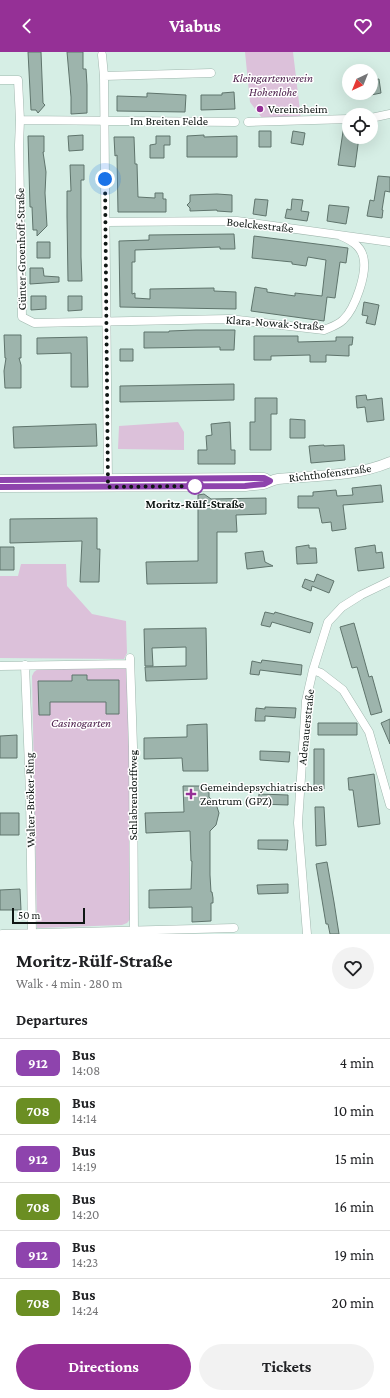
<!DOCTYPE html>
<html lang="en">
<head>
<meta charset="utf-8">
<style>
	body { margin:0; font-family:"Crimson Pro",serif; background:#f2f2f2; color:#202124; height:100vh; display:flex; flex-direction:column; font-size:15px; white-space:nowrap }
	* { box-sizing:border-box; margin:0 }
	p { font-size:13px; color:#757577 }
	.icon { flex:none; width:22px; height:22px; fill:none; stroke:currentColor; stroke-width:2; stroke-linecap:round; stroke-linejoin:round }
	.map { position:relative; height:882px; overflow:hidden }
	.details { display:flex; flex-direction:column; background:#fff; flex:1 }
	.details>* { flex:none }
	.badge { padding:0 8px; border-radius:6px; font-size:14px; line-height:26px }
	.needle { width:26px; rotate:223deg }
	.buttons { position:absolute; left:342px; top:12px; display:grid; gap:8px }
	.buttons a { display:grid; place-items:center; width:36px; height:36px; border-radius:50%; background:#fff; box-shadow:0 4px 16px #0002; font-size:20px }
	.scale { position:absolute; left:12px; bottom:10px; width:73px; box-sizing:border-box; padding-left:4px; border:2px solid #0f1714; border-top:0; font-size:11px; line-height:14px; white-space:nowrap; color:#0f1714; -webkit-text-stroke:3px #fff; paint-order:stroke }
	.you { position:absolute; width:20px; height:20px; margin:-10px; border:3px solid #fff; border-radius:50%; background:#1a73e8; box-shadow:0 0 0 6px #1a73e833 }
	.map>.badge { position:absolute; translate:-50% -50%; box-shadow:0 0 0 2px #fff }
	h2 { padding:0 16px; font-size:15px; line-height:36px }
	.round { display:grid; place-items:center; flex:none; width:42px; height:42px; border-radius:21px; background:#f2f2f2 }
	.headline { display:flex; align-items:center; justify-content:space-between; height:68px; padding:0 16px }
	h1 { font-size:19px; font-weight:700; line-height:30px }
	.action { display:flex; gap:8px; margin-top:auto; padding:8px 16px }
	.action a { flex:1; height:46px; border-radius:24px; background:#953096; color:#fff; font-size:16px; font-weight:700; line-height:46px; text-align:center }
	.action a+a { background:#f2f2f2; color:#202124 }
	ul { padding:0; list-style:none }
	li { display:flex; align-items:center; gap:12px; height:48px; padding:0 16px; border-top:1px solid #e0e0e0 }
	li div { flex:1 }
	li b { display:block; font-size:15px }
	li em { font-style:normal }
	li .badge { min-width:44px; font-weight:700; text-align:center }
	header { display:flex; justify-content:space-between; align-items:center; height:52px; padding:0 16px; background:#953096; color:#fff; font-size:18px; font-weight:700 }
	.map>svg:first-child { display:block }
	.green { fill:#dcc1da }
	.building { fill:#9db4ac; stroke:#5f746c }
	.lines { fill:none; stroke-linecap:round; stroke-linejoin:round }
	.minor-casing { stroke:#a0b7ae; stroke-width:9 }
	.tertiary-casing { stroke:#a0b7ae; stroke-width:11 }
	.minor { stroke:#fff; stroke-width:8 }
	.tertiary { stroke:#fff; stroke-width:10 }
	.line-casing { stroke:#fff; stroke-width:9 }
	.line { stroke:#8e44ad; stroke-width:6 }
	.walk { stroke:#0f1714; stroke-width:4; stroke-dasharray:0 7.2 }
	.poi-dot { fill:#953096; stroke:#fff; stroke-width:1.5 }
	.stop-dot { fill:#fff; stroke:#8e44ad; stroke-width:2 }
	.labels { text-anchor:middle; stroke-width:3; stroke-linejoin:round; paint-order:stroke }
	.park-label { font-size:12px; font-style:italic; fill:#4f224e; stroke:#fff }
	.poi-label { font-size:12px; fill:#0f1714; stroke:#fff; text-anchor:start }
	.street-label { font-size:12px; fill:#0f1714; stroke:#fff }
	.stop-label { font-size:12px; font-weight:bold; fill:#0f1714; stroke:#fff }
</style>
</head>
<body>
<header><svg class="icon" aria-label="back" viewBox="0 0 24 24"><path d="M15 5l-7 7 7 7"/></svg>Viabus<svg class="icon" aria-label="heart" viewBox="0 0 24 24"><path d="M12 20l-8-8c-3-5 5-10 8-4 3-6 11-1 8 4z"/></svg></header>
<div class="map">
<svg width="390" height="882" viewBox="0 0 390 882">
	<rect width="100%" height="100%" fill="#d6eee5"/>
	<path class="green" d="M245 0H293L301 67 262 66 250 50Z
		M178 370 184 380V398L118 397 119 374Z
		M21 512H66L67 534 92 562 126 569 127 601 124 607 0 606V524H18Z
		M128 615 131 866 127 871 122 873 37 876 32 624 34 620 38 617Z"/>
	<path class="building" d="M28 0H41L43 51 45 53 38 61 36 58H31Z
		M67 0H83V17H86L87 33V61L71 62V45Z
		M379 27 381 41 371 43V28Z
		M234 40 235 57 201 58V43H222V41Z
		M147 41 186 43 185 60 117 59V44L147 45Z
		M349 72V85H359L355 115 338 113 344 73Z
		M259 79H271V95H259Z
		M293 79 305 81 303 93 291 91Z
		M83 83V98L69 99 68 84Z
		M204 83V85L237 84V105H187V84Z
		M28 84H44V100H43L46 120 45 141 47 174 37 184V178H33L32 155H30Z
		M156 84H170V93H164V106H150V93L156 92Z
		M114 85H134L135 112H137L138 145 155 146V141H163V147H166V160H118L117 103 115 104Z
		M70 113H84V128H81V205L82 229H68L67 164V139H71Z
		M378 124 390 125V140L385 139 382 158H383L382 166 367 164 370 148 374 149Z
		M217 142 232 143V160L217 159V158L190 159V156L187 153 190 150V143Z
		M255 147 268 148 266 164 253 162Z
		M292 147 303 148 301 159 309 160 307 169 285 166 287 157 291 158Z
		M329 153 349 155 346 172 327 169Z
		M234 182 235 197H220V195L135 198V210H132V242L135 241V246L150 247V237L214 236V239L236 240V257L120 255 119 189 149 188V183Z
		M254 184 348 196 346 211 340 210 335 246 327 245 324 269 251 259 255 235 267 237V240L295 244V241L322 244 326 208 308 205 306 214 292 212V210L252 206Z
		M37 190H50V206H37Z
		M30 216H43L44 224 59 225V230L30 232Z
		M31 244H46V257L31 258Z
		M68 244H82V258L68 259Z
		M364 250 379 253 375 273 366 271 368 264 362 263Z
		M196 278H235L234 298H220V295L144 296V280H169V279Z
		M4 283H21V306H19L21 313V336H5L4 319 6 306H5Z
		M254 284H298V290L336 289V285H353L352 293H349V304L326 303V310H310V303L271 304V308H254Z
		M87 285 88 335H71V301L37 302V286Z
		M120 297H133V309H120Z
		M234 332V348L120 350V334Z
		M366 343 367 348 382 346 384 368 367 370 365 355 357 356 356 344Z
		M255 346H277V362H271V398H250V370H255Z
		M290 367 305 368V386H290Z
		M230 370 231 398H235V412H198V398H207L206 384 212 383 211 372Z
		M96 372 97 394 14 396 13 375Z
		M324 393V394L344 393 345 408 311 411 309 394Z
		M381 433 383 450 343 453 346 477 332 479 331 470 322 471 319 456H298V444H313V440L336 438 337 444 353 443 352 436Z
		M204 442 211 447 266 446V462L236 463 237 480H217V531L147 532 146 510 198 509V443Z
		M97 466V497H100L99 530H80L82 489 10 491V467Z
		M309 493V496H316L317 511 297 512 296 495Z
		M375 493 376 501 382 500 384 516 358 519 355 496Z
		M0 495H14V518H0Z
		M263 499 265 510 273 514 247 517 245 501Z
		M317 522 334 529 329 541 312 534 311 539 302 535 305 527 314 530Z
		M265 560 274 562 275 560 313 571 310 581 272 570 270 575 261 573Z
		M354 571 369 625 372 624 382 660 371 663 357 615 352 616 340 575Z
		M206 576 207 627 146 629 145 615 186 614V595L152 596 153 614H145L144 577Z
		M262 608 302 613 301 623 260 618 259 623 250 622 252 609 261 611Z
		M72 623H87V628H119V662H106V650H50V663H39L38 629H72Z
		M265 655 296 656 295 666 265 664V669H255L256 656 265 657Z
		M390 667V692L381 671Z
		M318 671H357V683H318Z
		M207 672 208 719H183L182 706 144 707V686L187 685V673Z
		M17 683V706H0V684Z
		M314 697H324V737H314Z
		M260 699 290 700 289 710 260 708Z
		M374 722 380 772 358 775 353 738H349L348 726Z
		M183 734H209V745L216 752 219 761 216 773 210 779V823L211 840H212L213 846V851H211V869L192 870V855L149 856V838L191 837 192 809H191L190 779 146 781 145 761 184 760Z
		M259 742 288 743V753L258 752Z
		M315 755H324L326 793 316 794Z
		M0 761H19V783H0Z
		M258 788H288L287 798 258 797Z
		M327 810 334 850 339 882H330L328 872H326L316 812Z
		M288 832V841L258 842 257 833Z
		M20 837 21 858H0V838Z"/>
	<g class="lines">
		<g class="minor-casing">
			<path id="minor" d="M102 3 104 24
				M0 28H18L20 68 19 93 22 265 34 271 229 267 324 278C331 275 338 273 343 268 355 257 368 220 363 204 360 193 350 188 341 184
				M371 66 390 62
				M20 68 235 70
				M248 70 349 67
				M106 170 237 169 390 190
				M108 432 104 24 211 21
				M130 606 133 695 134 882
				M25 613 30 741 32 882
				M0 614 130 612
				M313 618 321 621 343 638 369 680 390 753
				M2 882 234 876
				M307 882 298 771 306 649 313 618 328 570 342 555 361 543 390 529"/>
		</g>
		<g class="tertiary-casing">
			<path id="tertiary" d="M0 428 264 426 266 427
				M0 435 245 434C251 433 257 433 263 432 268 431 272 428 278 427 315 423 355 425 390 410"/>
		</g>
		<use href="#minor" class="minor"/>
		<use href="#tertiary" class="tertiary"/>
	</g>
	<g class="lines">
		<g class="line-casing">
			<path id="line" d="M0 428 264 426 270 429 264 432 245 434 0 435"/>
		</g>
		<use href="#line" class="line"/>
		<path class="walk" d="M105 127 108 435 200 434H195"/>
	</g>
	<g class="poi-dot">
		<circle cx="260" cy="57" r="4"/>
		<path d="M189 736h4v4h4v4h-4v4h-4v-4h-4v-4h4z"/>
	</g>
	<circle class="stop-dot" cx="195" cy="434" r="8"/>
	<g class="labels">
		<g class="park-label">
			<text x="273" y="30">Kleingartenverein<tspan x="273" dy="14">Hohenlohe</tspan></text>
			<text x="81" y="675">Casinogarten</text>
		</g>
		<g class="poi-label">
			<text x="268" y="61">Vereinsheim</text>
			<text x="200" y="739">Gemeindepsychiatrisches<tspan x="200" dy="14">Zentrum (GPZ)</tspan></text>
		</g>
		<g class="street-label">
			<text x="169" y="73">Im Breiten Felde</text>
			<text transform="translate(260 173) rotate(6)" y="4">Boelckestraße</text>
			<text transform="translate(21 197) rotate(-91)" y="4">Günter-Groenhoff-Straße</text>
			<text transform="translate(275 271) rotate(4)" y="4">Klara-Nowak-Straße</text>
			<text transform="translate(330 421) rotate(-7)" y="4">Richthofenstraße</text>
			<text transform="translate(306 675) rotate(-84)" y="4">Adenauerstraße</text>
			<text transform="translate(133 743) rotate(-90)" y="4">Schlabrendorffweg</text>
			<text transform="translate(30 748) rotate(-91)" y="4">Walter-Bröker-Ring</text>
		</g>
		<g class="stop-label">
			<text x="195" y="456">Moritz-Rülf-Straße</text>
		</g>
	</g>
</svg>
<div class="buttons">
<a><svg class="needle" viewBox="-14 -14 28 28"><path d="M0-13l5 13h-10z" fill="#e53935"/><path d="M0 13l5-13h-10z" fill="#757577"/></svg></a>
<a><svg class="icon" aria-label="locate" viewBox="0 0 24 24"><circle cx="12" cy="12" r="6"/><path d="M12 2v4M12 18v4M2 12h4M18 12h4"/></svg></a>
</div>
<div class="scale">50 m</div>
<div class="you" style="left:105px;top:127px"></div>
</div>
<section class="details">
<div class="headline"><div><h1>Moritz-Rülf-Straße</h1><p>Walk · 4 min · 280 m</p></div><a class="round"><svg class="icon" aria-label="heart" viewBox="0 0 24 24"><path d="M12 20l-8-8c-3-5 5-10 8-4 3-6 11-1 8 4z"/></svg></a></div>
<h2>Departures</h2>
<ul>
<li><span class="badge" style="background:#8e44ad;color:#fff">912</span><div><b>Bus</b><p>14:08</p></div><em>4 min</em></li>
<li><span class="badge" style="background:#6b8e23;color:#fff">708</span><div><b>Bus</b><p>14:14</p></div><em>10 min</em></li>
<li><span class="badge" style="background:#8e44ad;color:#fff">912</span><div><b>Bus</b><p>14:19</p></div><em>15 min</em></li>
<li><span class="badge" style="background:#6b8e23;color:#fff">708</span><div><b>Bus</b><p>14:20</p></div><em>16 min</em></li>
<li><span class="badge" style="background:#8e44ad;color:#fff">912</span><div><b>Bus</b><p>14:23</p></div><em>19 min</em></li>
<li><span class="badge" style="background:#6b8e23;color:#fff">708</span><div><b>Bus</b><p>14:24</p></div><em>20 min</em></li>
</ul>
<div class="action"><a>Directions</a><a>Tickets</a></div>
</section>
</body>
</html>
